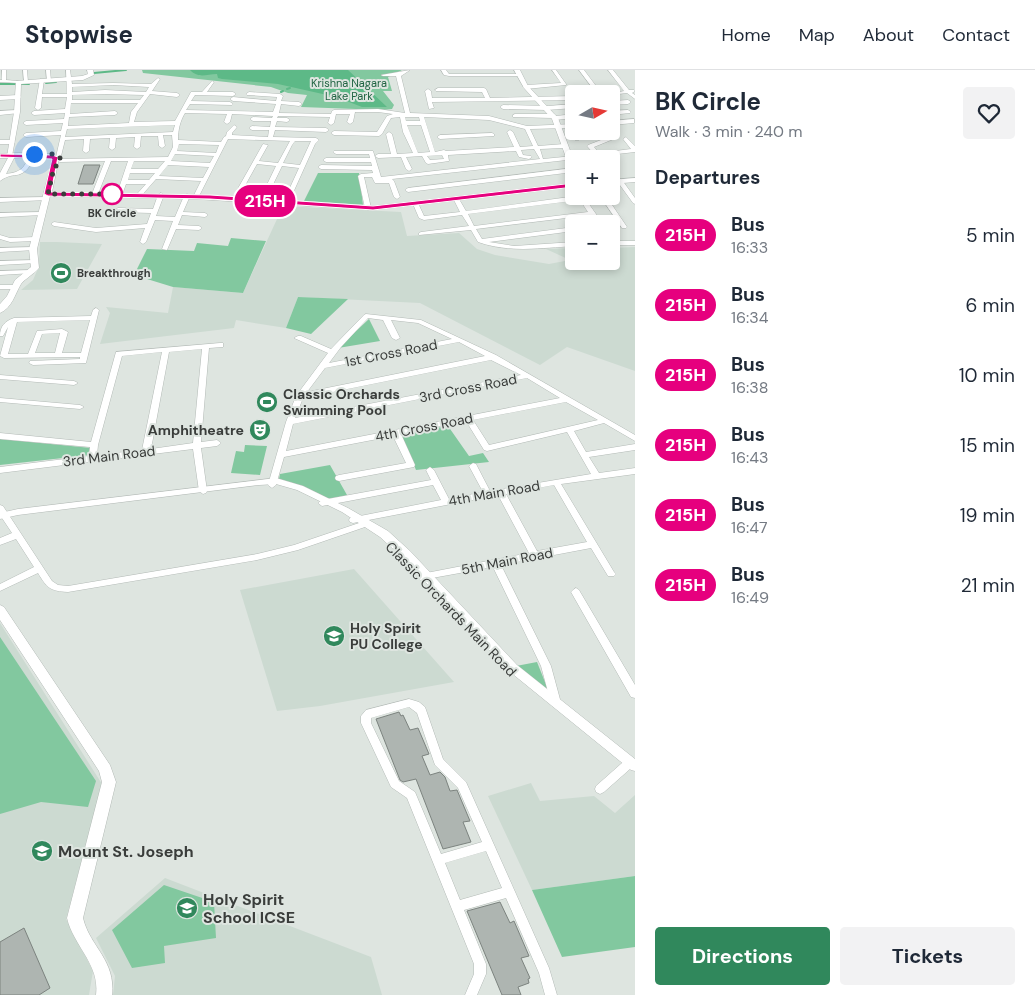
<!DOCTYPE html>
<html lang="en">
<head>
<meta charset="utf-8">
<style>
	body { margin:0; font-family:"DM Sans",sans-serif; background:#f2f2f3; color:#1f2937; height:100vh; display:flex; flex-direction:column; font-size:19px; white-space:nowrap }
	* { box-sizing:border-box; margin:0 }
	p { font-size:16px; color:#747a83 }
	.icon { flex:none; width:28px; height:28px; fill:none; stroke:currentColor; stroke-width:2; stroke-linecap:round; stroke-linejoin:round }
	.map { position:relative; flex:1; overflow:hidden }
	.side { display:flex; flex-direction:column; background:#fff; width:400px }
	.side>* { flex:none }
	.badge { padding:0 10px; border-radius:16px; font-size:18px; line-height:32px }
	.needle { width:32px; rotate:81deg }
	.fabs { position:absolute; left:565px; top:15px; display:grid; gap:10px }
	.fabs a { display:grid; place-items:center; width:55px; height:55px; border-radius:5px; background:#fff; box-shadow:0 2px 8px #0003; font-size:25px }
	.you { position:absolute; width:25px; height:25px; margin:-12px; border:4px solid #fff; border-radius:50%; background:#1a73e8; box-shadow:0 0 0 8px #1a73e833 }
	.map>.badge { position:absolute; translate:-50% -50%; box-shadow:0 0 0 2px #fff }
	h2 { padding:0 20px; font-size:19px; line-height:45px }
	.round { display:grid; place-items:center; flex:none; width:52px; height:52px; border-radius:5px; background:#f2f2f3 }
	.summary { display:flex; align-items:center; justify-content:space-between; height:85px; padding:0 20px }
	h1 { font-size:24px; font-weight:700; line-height:38px }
	.button { display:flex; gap:10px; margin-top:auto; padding:10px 20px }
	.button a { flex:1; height:58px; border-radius:5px; background:#30885c; color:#fff; font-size:20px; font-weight:700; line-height:58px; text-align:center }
	.button a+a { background:#f2f2f3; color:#1f2937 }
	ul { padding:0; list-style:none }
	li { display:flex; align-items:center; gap:15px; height:70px; padding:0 20px }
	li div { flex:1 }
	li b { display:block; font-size:19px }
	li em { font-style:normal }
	li .badge { min-width:55px; font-weight:700; text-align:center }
	header { display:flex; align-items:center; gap:30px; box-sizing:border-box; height:70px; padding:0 25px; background:#fff; border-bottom:1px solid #e0e1e3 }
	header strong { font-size:24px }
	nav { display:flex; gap:28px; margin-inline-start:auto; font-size:18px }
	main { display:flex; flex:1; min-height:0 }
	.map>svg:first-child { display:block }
	.built { fill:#ccdad1 }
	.green { fill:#82c89f }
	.water { fill:#5db987 }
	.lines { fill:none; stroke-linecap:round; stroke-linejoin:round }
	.stream { stroke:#5db987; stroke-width:2 }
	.building { fill:#aeb5b1; stroke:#7c837f }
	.minor-casing { stroke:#b3bab6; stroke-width:1 }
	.tertiary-casing { stroke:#b3bab6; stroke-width:1 }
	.secondary-casing { stroke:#b3bab6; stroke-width:1 }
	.minor { fill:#fff; fill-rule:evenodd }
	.tertiary { fill:#fff; fill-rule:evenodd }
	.secondary { fill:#fff; fill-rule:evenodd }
	.line { fill:#e6007e; stroke:#fff }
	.walk { stroke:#3a3d3b; stroke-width:5; stroke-dasharray:0 9 }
	.stop-dot { fill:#fff; stroke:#e6007e; stroke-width:2.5 }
	.labels { text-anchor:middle; stroke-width:4; stroke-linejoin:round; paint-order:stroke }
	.far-park-label { font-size:11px; fill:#206442; stroke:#dee5e0 }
	.far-stop-label { font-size:11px; font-weight:bold; fill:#3a3d3b; stroke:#dee5e0 }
	.far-poi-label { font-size:11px; font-weight:bold; fill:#3a3d3b; stroke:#dee5e0; text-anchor:start }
	.street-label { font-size:14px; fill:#3a3d3b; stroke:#dee5e0 }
	.poi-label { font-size:14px; font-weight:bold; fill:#3a3d3b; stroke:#dee5e0; text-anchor:start }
	.near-poi-label { font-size:16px; font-weight:bold; fill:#3a3d3b; stroke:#dee5e0; text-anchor:start }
</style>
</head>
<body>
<header>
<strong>Stopwise</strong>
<nav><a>Home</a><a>Map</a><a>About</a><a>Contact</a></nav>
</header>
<main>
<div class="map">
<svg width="635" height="925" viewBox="0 0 635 925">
	<rect width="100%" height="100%" fill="#dee5e0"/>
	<path class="built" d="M283 136 401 142 407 166 459 163 477 179 495 185 549 194 570 190 546 179 574 178V191H611V178L635 177V301L567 277 540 295 420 233 298 227 286 258 236 250 234 258 100 274 110 243 106 237 168 243 173 217 243 223Z
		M40 172H57L102 174 77 219 21 220 33 210 39 196Z
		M354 499 454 612 320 636 277 641 240 520Z
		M0 553 102 714 66 849 93 901 89 925H0Z
		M531 713 540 731 594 726 615 743 635 725V806L532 820 488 726Z
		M165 808 371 887 382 925H113L115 906 96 868Z"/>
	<path class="green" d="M142 0H402L388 7 392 21H383L394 35 392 39 383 40 301 37 307 25 288 23 271 17 143 3Z
		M318 103H359L363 135 304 131Z
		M231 168 266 171 243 223 173 217 134 205 147 179 194 181 197 173 228 176Z
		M298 227 348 229 311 264 286 258Z
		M369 249 380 271 338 278Z
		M448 356 469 386 483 383 489 392 416 400 401 364Z
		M0 369 91 378 90 385 0 395Z
		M245 375 267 376 260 405 231 403 236 381 244 382Z
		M330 395 347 425 332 431 279 409 280 404Z
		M0 567 96 711 88 737 41 732 0 744Z
		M537 592 549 622 516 596Z
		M635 806V877L562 887 532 820Z
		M164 815 214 832 216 868 164 876 165 893 132 898 112 860Z"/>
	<path class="water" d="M190 0H348L387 37H362L336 27 278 14 222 9 218 8 217 4C206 4 199 9 190 0Z"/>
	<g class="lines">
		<path class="stream" d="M94 3 126 0
			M46 13 56 12
			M0 14H16
			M21 14H29
			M287 19 290 18
			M281 22 283 21"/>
	</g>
	<path class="building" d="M84 95H100L93 114H78Z
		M399 642 401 646 403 645 410 660 418 658 429 684 422 686 430 705 440 702 445 707 450 721 457 720 470 751 463 752 471 772 443 779 416 709 403 712 400 710 376 649Z
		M500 832 510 853 514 851 529 886 521 888 530 908 528 909 529 913 518 917 521 925H502L467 841Z
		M24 858 50 918 39 925H0V872Z"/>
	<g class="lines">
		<g class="minor-casing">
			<path id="minor" d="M2 0H6V10L18 11 20 12 18 13 0 12V10H2Z
				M23 0H27L28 12 24 11Z
				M46 0H50L51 11 47 10Z
				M66 0H70L72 14 113 13 151 14 158 8 160 9 152 21 177 23 180 25 177 27 150 24 137 42 134 52 175 51 191 22H202L212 11 214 12 207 22H233L236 24 233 26 195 25 191 31 230 32 233 34 232 35 190 34 186 40 273 42 276 34 233 31 230 29 233 27 276 31 277 27 247 25 246 24 249 22 280 24 283 26 281 31 299 32 302 34 299 36 281 34 279 43 331 44 332 41 334 40 378 39 405 43 396 6H383L381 5 410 0 401 6 410 43 489 46 527 56 574 54V58H571L580 69 579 70H575L567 59 568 58 530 59 538 76 564 74 567 76 564 78 540 79 543 89 594 84 587 76 588 75 614 65 617 67 616 68 594 77 599 83 631 79 623 69 626 67 635 76V82L574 89V90H567L392 109 394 111 400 127 397 129 394 127 389 113H375L372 107H364L371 138 368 140 365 138 358 106 361 104 373 103 372 100 321 99 318 97 321 95 372 96 371 92H326L323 90 326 88H370L369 84H336L333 82 334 81H373L381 107 540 89 534 79 521 80 523 85 531 86 532 87 529 89 519 87 516 81 448 85 449 91 428 94 426 93 422 86 406 87 412 99 409 101 406 99 401 87 378 88 375 86 378 84H391L386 64 389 62 392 64 397 84 413 83 403 62 400 47 391 48 382 64 379 66 334 65 331 63 334 61 377 62 387 46 393 44 378 42H355L353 52 350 54 347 52 350 44H336L334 53 331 55 328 53 330 47 278 46 277 48H287L290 50 287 52 277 51 275 57 326 58 329 60 326 62 275 60 273 67 316 68 319 70 315 74 288 134 283 133 299 98 282 96 265 131 262 133 259 131 276 96 257 94 237 130 232 129 263 74 268 75 259 91 278 93 290 71 228 69 198 128 193 127 201 111 156 109 142 125 137 124 146 114H126L122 125H118L117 124 128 91H111L98 124 95 126 92 124 105 91 60 92 58 91V89L168 87 173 77 172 65H163L165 76 162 78 159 76 158 66H141L140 77 137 79 134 77 135 67 116 68 115 78 112 80 109 78 110 68 90 69 89 81 86 83 83 81 84 69 65 70 61 86 56 87 61 65 26 67 23 65 26 63 61 61 63 53 26 55 23 53 26 51 64 49 65 43 34 45 31 43 34 41 65 39 67 27H42L41 38 38 40 35 38 40 9 44 10 42 24H67ZM113 15 149 17 146 22 105 20 72 22V17ZM105 24 144 25 140 30H72V25ZM71 33H138L131 42 129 53 68 56 69 47 115 45 118 43 115 41 70 44ZM185 43 227 44 224 52 227 54 230 52 232 44 273 46 272 48 253 47 250 49 253 51H271L270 57 252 56 249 58 252 60H269L268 67 232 65V63L237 57 234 55 227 62 226 66 224 67 221 72 178 70C178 60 180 51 185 43ZM405 47H419L420 51H406ZM424 47 489 50 525 59 533 76 520 77 513 62 510 60 507 62 514 77 446 81 444 80 435 82ZM175 55 173 62 65 67 67 59ZM407 55H421L430 82 418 83ZM295 71H311L300 95 283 93 292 75ZM179 74 219 75 216 83 177 81ZM175 84 214 86 210 93 171 91ZM442 85 444 89 430 90 427 86ZM134 91H165L158 99H131ZM168 95 209 97 203 108 159 106ZM130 103H155L149 110H128Z
				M441 0H446L449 4H519L521 5 519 6H449L444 5Z
				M552 0H556L566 14V15L526 19 523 17 526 15 561 13Z
				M579 0H584L602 24H597Z
				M608 0H613L629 20H634L635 21 632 23 635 25V29L627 23 611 25V24H609L624 21Z
				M438 18H484L486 19 490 28 574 26V30L432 32 434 38 429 39 425 21 428 19 431 21 432 28H485L482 22 436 21 435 20Z
				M0 26 18 25 21 27 18 29 0 30Z
				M612 31 628 30 631 32 628 34 612 35Z
				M574 34V38L547 40 503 39 500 37 503 35 548 36Z
				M17 40 19 41V43L0 45V41Z
				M628 40 631 42 630 43 611 45V41Z
				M515 44H554L556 46 574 44V48L555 50 553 48 513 47V45Z
				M634 49V53L611 55V51Z
				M492 63 494 64V66L440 69 437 67 440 65Z
				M0 70H12L15 72 12 74H0Z
				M12 84 15 86 6 104C21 102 23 99 30 86L35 87C21 114 16 99 0 111V103L9 86Z
				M611 94 619 96 611 98Z
				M574 98V102L408 122 405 120 408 118Z
				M620 109 622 110 635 128V134L633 133 617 111Z
				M161 123 164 125 156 146 175 147 184 126 187 124 190 126 183 142 205 143 208 145 205 147 182 145 178 155 199 156 202 158 199 160 176 159 167 180 162 179 173 151 155 150 146 172 143 174 140 172 145 158 96 162 54 156 51 154 54 152 96 158 147 154 151 143 118 142 115 140 118 138 153 139 158 125Z
				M577 126 584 127 603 154H597L591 145 476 159 482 169 574 157V161L489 172 514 176 574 172V176C541 178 509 183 478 172L471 160 419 165V163L421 162 469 156 462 145 424 150 419 148 413 134 418 133 424 146 460 142 454 130 457 128 459 129 466 141ZM580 130 588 142 474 156 468 144Z
				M600 126H606L627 157 626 158H622Z
				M46 127 48 128V130L0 132V128Z
				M41 142 44 144 43 145 0 147V143Z
				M0 165 10 168 35 167 38 169 35 171 10 172 0 169Z
				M611 171H635V175H611Z
				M33 177 36 179 35 180 0 182V178Z
				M35 190 37 191V193L0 195V191Z
				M31 200 33 201V203L0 205V201Z
				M0 215H15L18 217 15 219H0Z
				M96 238 99 240 86 293 33 295 29 293 30 291 80 289V287L4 288 0 286 8 257 3 266H0C0 256 5 251 14 248L91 246 93 240ZM90 250 81 283H62L68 262 62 259 37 261 28 284H8L17 252ZM60 263 55 283H35L42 264Z
				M366 244 421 250 496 285 635 365V371L604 353 574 361 586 382 635 374V380L589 387 599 403 635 398V404L561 414 614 502 616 504 614 506H608L591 478 501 495 551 596 561 633 560 636 556 637 552 636 551 633 541 596 493 497 421 510 418 509 416 507 418 505 421 504 529 483 498 425 353 453 350 452 349 450 350 448 441 430 433 415 322 436 318 433 322 430 431 410 426 400 430 397 434 400 449 429 483 422 469 396 473 393 476 394 490 421 591 404 567 362 487 381 484 380 466 351 401 364 415 395 414 397 339 411 336 410 335 408 336 406 339 405 406 393 393 366 284 387 276 415 272 418 268 415 286 352 296 326 328 283 294 268 298 266H301L331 279 364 245ZM368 248 383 250 392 268 396 270 400 268 391 250 418 253 452 269 329 293 341 277ZM459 272 485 286 307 322 325 298ZM491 290 521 305 295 348 303 328ZM527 308 560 328 286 381 293 354ZM566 332 598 350 489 375 473 350ZM554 415 587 472 537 481 506 424Z
				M220 273H223V277L209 278 201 372 217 370 221 373 217 376 201 378 207 421 206 423 203 424 199 421 193 379 0 403V397L89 386 90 377 0 369V363L91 372 116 282ZM202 279 193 373 151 379 169 282ZM162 282 142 380 97 385 98 375 122 286Z
				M0 305 74 311 78 313 74 315 0 309Z
				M0 328 80 335 84 337 80 339 0 332Z
				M0 435 3 436 52 511 58 515 68 516 257 484 294 475 362 452 366 455 365 457 298 480 257 490 68 522C50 521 47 518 38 503L0 521V514L34 497 16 469 0 475V468L12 463 0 445Z
				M576 518 579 520 635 615V628L631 627 571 522 573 520Z
				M409 629 419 632 425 637 443 689 466 712 549 898 557 925H545L539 903 506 828 464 840 486 894V904L477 925H465L474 904V894L407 728 391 717 361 653V646L366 640ZM409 637 417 643 435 695 458 718 482 772 441 784 415 722 399 711 371 653V648ZM486 781 502 818 460 830 445 793Z
				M626 691 630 693 631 696 630 699 604 722 600 724 596 722 595 719 596 716 622 693Z"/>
		</g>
		<g class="tertiary-casing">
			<path id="tertiary" d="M87 0H93L94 5 83 10 21 14 20 42 12 86 7 87 14 42 16 11 82 6 88 4Z
				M514 0H520L528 16 558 48 574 91V103L571 101 552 49 524 18Z
				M276 408 303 416 348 438 388 461 410 481 517 595 635 689V701L631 700 509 601 402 487 380 467 342 442 297 420 276 414 259 415 18 445 0 449V443L18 439Z"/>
		</g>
		<g class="secondary-casing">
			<path id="secondary" d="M19 83 51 84 59 88 52 122 196 125 373 136 574 113V117L373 140 196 129 50 126 37 179 39 198C34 204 26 208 21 214 15 224 12 238 0 243V234L7 226 15 210 31 197 29 179 52 91 49 88H0V84Z
				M635 108V112L611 114V110Z
				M0 535 4 537 110 695 116 712 83 848C90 877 116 890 112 925H96C100 894 74 877 67 848L102 712 99 701 0 550Z"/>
		</g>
		<use href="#minor" class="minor"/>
		<use href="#tertiary" class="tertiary"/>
		<use href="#secondary" class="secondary"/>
	</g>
	<path class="line" d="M0 84 52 85 58 87 51 122 210 125 373 136 574 113 577 115 574 117 373 140 210 129 48 126 44 124 52 89 0 87Z"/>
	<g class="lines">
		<path class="walk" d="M34 84H53L60 88 53 102 48 124H112"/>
	</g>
	<defs>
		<g id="stadium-disc" transform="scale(1.125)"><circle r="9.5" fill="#30885c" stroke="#dee5e0"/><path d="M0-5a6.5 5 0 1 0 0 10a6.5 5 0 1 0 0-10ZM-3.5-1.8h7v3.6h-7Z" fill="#fff"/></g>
		<g id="theatre-disc" transform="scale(1.125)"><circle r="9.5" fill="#30885c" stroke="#dee5e0"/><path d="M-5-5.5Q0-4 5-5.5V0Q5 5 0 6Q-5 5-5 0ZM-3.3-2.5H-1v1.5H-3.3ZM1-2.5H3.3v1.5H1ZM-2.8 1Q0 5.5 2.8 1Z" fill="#fff"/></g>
		<g id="school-disc" transform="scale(1.125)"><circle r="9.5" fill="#30885c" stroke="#dee5e0"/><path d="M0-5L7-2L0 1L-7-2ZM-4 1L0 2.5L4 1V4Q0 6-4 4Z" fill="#fff"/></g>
	</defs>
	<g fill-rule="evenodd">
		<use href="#stadium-disc" x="61" y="203"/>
		<use href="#stadium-disc" x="267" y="332"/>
		<use href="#theatre-disc" x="260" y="360"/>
		<use href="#school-disc" x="334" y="566"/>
		<use href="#school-disc" x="42" y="781"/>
		<use href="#school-disc" x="187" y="838"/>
	</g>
	<circle class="stop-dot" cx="112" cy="124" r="10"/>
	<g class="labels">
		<g class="far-park-label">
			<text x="349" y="17">Krishna Nagara<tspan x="349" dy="13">Lake Park</tspan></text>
		</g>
		<g class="far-stop-label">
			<text x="112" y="147">BK Circle</text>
		</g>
		<g class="far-poi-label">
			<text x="77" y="207">Breakthrough</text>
		</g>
		<g class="street-label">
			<text transform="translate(391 283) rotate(-11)" y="5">1st Cross Road</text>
			<text transform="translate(468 318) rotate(-11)" y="5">3rd Cross Road</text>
			<text transform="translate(424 357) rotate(-11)" y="5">4th Cross Road</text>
			<text transform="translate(109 386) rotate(-7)" y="5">3rd Main Road</text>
			<text transform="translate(494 423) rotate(-10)" y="5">4th Main Road</text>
			<text transform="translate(507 491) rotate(-11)" y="5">5th Main Road</text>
			<text transform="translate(451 539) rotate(46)" y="5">Classic Orchards Main Road</text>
		</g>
		<g class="poi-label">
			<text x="283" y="329">Classic Orchards<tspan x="283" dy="16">Swimming Pool</tspan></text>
			<text x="244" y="365" text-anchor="end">Amphitheatre</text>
			<text x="350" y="563">Holy Spirit<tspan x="350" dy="16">PU College</tspan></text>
		</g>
		<g class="near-poi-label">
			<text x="58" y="787">Mount St. Joseph</text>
			<text x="203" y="835">Holy Spirit<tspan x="203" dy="18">School ICSE</tspan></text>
		</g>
	</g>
</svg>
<div class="fabs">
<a><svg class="needle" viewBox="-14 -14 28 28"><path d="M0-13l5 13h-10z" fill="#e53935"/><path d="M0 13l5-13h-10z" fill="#747a83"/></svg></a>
<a>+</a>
<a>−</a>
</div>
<div class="you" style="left:34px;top:84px"></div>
<b class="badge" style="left:265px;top:131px;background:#e6007e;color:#fff">215H</b>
</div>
<section class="side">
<div class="summary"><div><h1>BK Circle</h1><p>Walk · 3 min · 240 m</p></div><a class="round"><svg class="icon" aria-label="heart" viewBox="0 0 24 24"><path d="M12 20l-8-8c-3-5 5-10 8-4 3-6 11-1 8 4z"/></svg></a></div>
<h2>Departures</h2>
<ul>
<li><span class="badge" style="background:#e6007e;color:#fff">215H</span><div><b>Bus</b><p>16:33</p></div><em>5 min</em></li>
<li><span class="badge" style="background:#e6007e;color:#fff">215H</span><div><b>Bus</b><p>16:34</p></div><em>6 min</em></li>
<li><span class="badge" style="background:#e6007e;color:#fff">215H</span><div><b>Bus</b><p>16:38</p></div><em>10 min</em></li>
<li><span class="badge" style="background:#e6007e;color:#fff">215H</span><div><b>Bus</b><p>16:43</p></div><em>15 min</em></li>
<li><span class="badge" style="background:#e6007e;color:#fff">215H</span><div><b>Bus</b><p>16:47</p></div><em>19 min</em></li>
<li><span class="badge" style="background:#e6007e;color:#fff">215H</span><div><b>Bus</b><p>16:49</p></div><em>21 min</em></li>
</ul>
<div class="button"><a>Directions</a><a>Tickets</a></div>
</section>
</main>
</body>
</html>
